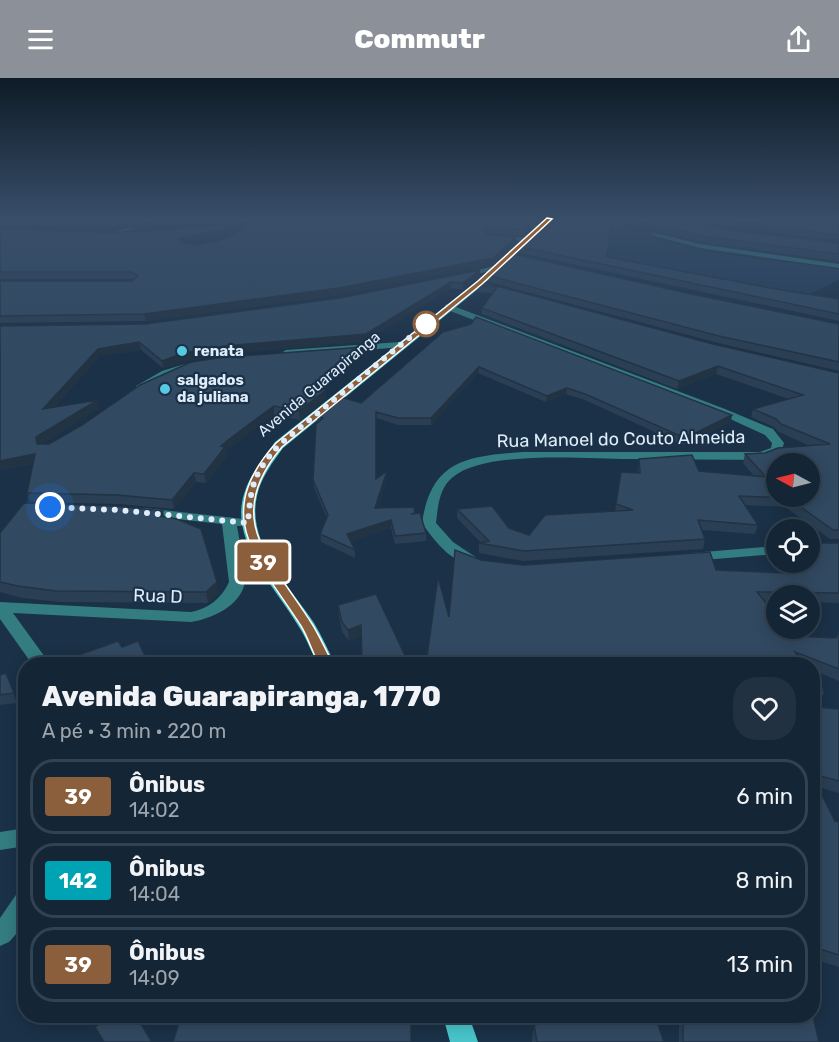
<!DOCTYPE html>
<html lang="pt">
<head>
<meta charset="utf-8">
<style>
	body { margin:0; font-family:Rubik,sans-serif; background:#213141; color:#f1f3f6; height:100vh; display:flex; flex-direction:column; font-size:22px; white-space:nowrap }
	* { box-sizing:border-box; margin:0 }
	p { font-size:20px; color:#9da5ad }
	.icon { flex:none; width:33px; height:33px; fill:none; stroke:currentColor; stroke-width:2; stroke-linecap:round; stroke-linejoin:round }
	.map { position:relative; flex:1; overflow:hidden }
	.panel { position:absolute; left:18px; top:579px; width:802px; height:366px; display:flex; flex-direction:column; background:#142535; border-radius:24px; box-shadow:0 3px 15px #0003,0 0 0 2px #334250 }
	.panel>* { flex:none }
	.badge { padding:0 12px; border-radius:4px; font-size:21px; line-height:39px }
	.needle { width:39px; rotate:277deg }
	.controls { position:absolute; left:766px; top:375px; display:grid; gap:12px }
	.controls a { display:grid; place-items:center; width:54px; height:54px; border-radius:50%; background:#142535; box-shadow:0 3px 15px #0003,0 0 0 2px #334250; font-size:30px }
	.you { position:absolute; width:30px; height:30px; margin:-15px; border:4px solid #fff; border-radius:50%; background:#1a73e8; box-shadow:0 0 0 9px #1a73e833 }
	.map>.badge { position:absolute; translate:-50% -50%; box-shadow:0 0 0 3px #fff }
	.round { display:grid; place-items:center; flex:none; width:63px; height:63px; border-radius:24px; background:#213141 }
	.head { display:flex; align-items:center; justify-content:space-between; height:102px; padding:0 24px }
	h1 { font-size:28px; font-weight:800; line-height:45px }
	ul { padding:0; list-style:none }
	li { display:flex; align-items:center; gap:18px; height:75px; margin:0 12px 9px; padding:0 12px; border:3px solid #334250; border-radius:24px }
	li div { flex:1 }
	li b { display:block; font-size:22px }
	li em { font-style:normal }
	li .badge { min-width:66px; font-weight:700; text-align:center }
	header { display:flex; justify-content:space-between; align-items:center; height:78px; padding:0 24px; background:#8c9099; color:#fff; font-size:27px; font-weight:800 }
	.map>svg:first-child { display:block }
	.built { fill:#223d58 }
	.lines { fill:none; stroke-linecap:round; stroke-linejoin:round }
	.minor { fill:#337c80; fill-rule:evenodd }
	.major { fill:#47c4ca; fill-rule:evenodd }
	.wall { fill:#2a3f53 }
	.shaded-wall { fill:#234 }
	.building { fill:#314961; stroke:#234; stroke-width:1.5; fill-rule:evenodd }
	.line { fill:#8b5e3c; stroke:#fff; stroke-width:1.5 }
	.walk { stroke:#dfedfb; stroke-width:6; stroke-dasharray:0 10.8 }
	.stop-dot { fill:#fff; stroke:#8b5e3c; stroke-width:3 }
	.poi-dot { fill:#57c9e3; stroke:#1a3147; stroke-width:2 }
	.labels { text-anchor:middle; stroke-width:4.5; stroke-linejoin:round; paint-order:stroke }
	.far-poi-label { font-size:15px; font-weight:bold; fill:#dfedfb; stroke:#1a3147; text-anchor:start }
	.far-street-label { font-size:15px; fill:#dfedfb; stroke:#1a3147 }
	.street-label { font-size:18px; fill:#dfedfb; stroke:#1a3147 }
</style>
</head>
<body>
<header><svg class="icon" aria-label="menu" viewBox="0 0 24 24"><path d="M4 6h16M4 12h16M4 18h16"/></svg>Commutr<svg class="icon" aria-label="share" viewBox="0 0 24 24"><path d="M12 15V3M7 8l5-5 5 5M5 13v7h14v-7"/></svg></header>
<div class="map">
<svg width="839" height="964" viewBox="0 0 839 964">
	<rect width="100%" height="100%" fill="#1a3147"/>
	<path class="built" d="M607 150 714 175 839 191V202L796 223 618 187 597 176Z"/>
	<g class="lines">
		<path class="minor" d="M156 141H165L113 157 108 156Z
			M248 141H263L218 149 215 147Z
			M590 141H600L700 166 839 186V190L700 170Z
			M510 144 542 147 545 149 542 151 508 147Z
			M495 157 528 160 532 162 528 164 493 160Z
			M498 187H501V191L461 199 457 197Z
			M448 226 725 331 773 351 784 365 782 372 762 382C718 382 673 381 629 381 586 381 486 372 453 399 439 410 438 428 436 445L453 464 480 482 478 485C455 491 433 461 422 445 431 382 467 378 523 374H760L771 370 772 365 765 357 717 335 445 231V227Z
			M400 264 403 265V269L286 278 281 275 286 272Z
			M188 285 193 288 192 290C180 294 144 311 137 310L136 308 162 293Z
			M144 430 253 442 255 445 253 448H237C239 461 246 493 245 504 241 528 211 541 191 544L13 535 50 586H32L0 541V524L191 534C208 531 222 520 229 504L222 446 139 437 137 434 139 431Z
			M777 468V476L691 483 684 479 691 475Z
			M26 750V768L0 772V754Z
			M26 811V845L9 864 0 868V840L18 814Z"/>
		<path class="major" d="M545 141H552L483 207 283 370C273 384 261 399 257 418 246 465 290 509 314 545 322 558 328 572 335 586H318C311 574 307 561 299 549 277 511 229 464 244 416 250 396 263 381 275 364L477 203Z
			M443 938H469L478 964H450Z"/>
	</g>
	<path class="wall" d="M0 141H226L152 150 0 147Z
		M250 141H403L277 144 275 146 277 147 455 141H543L538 144 508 143 530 146V152L524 157 487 155 516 165 493 186 340 217 146 243 0 245V203H132L134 201H0V150L110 155 239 148 223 158 187 165 197 167 217 163 236 155 250 146Z
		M549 141 652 154V160L611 154 607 179 770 210 839 221V243L520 175 521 169Z
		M608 141H685L729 152 839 165V183L700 164Z
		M692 141H824L839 142V163L728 149Z
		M480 192 479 198 463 212 451 210 366 263 226 276 186 283 163 290 141 272 100 278 55 329 100 330 42 366H49L365 276 321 311 326 312V320L300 342 274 337 229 370 226 373 227 378 206 405 196 404 174 431 119 426 30 424 27 415 33 386 0 392V248L145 246 340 220Z
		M490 198 691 216 839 246V293L718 265 489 204Z
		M482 204 713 266 839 295V461H830L785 429 745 427 758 447 755 456 701 452 705 461 703 471 523 483 479 475V465H481L457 440V431L529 457 615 433 621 394 638 395 639 381 699 393 754 398 743 385 745 376 765 375 810 368 779 354 774 349 751 339 753 331 789 321 716 296 677 311 482 236V230L493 215 478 214 479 207Z
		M443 254 731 344 683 367 585 322 566 316 546 324 478 295 431 347H398L376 340V400H387L378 430 415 436 426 455V463L395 466 391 450 351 463 355 472V480L321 464 320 456 327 440 314 410 313 402 317 345V338L361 325Z
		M164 439 219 515 208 525 60 524 22 520 0 514V455Z
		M839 465V525L810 524V518H777V524H765L793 558 836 560 839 553V603L813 592V586H426L449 539 481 482 524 487 716 492 778 494 769 479 772 469H777V484H810Z
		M338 527 409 586H362L361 558 349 563 342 554 339 538Z
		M6 595 17 625 0 627V597Z
		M813 597 825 612 821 622H816V629L839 631V715L818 709 835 743 839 744V889L813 881Z
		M534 938H655L664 964H532V961L534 947 536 946Z
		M679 938H813L819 964H679Z"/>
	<path class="shaded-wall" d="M181 141H226L152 150 151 144Z
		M274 141H277V144L272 149 271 143Z
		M239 143V148L223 158 180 167 179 161Z
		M530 146V152L524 157V152Z
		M516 159V165L493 186 340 217 146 243 144 236Z
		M480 192 479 198 463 212V205Z
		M451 204V210L366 263 226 276 186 283 163 290 162 283 184 275Z
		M139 264 141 272 100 278 46 340 43 331 98 271Z
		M364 269 365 276 314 317 313 309Z
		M718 288 716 296 677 311 679 303Z
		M479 289 478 295 431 347V340Z
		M567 310 566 316 546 324 547 318Z
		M326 312V320L300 342 299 333Z
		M98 322 100 330 39 368 40 374 36 359Z
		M274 328V337L229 370 226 373 227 378 206 405 204 396 221 368 228 362Z
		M732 337 731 344 683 367 685 360Z
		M35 376 38 385 0 392V383Z
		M387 393V400L376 437 375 430Z
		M194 395 196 404 174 431 172 422Z
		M163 433 165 443 159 438Z
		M391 442V450L348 464 347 456Z
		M217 504 219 515 208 525 206 514Z
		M361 547V558L349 563 348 552Z
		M147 582 148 586H134Z"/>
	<path class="building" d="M0 141H181L151 144Z
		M249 141H274L271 143 277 147 455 141H507L506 142 508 144 530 146 524 152 487 149 485 154 487 156 516 159 493 180 339 210 144 236 0 238V203H132L138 198 132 194H0V150L110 155 187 150 239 143 222 152 179 161 180 164 197 167 217 163 236 155 250 146Z
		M549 141H602L652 154 611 149 607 179 770 210 839 221V236L521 169Z
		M631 141H685L729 152 839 165V176L702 158Z
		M718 141H824L839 142V157L730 143Z
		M513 176 691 216 839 246V284L719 258 490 198Z
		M480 192 463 205 451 204 366 256 225 268 184 275 162 283 139 264 98 271 43 331 98 322 36 359 37 366H49L82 347 140 307 191 284 225 279 364 269 313 309 326 312 299 333 274 328 228 362 221 368 225 369 204 396 194 395 172 422 117 417 27 415 35 376 0 383V248L145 246 340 220Z
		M482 204 713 266 839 295V452H833L788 420 739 418 758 447 698 442 705 461 524 473 479 465 489 463 457 431 492 428 509 450 529 457 545 437 633 432 616 426 621 394 640 395 639 381 692 377 699 393 766 399 745 376 765 375 778 370 830 366 781 346 776 341 753 331 803 317 718 288 679 303 482 230 497 209 479 207ZM777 386H810V418H777Z
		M476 239 732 337 685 360 585 316 567 310 547 318 479 289 431 340H398L376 334V401L387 393 375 430 414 429 415 435 411 436 420 435 426 455 395 458 391 442 347 456 355 472 320 456 328 437 313 402 316 346 323 340 317 338 341 319 361 325 443 254 471 246Z
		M24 425 116 428 163 433 159 438 177 441 201 451 217 504 206 514 56 513 18 508 0 504V455Z
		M810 465H839V515L757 514 777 538V550H787L793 558 836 560 839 553V591L795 574 805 586H772L770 584 701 585 702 586H426L438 499 449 539 455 472 481 482 524 487 710 474 716 492 787 495 781 484H810Z
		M772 469H777V478Z
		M376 516 409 586H388L387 582 362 583 361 547 348 552 342 544 338 527Z
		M118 563 122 569 138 563 147 582 134 586H71L82 583 79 577Z
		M6 595 14 615 0 617V597Z
		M813 597 825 612H816V629L839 631V703L813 696Z
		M813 699 835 743 839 744V877L813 869Z
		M111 938H136L152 964H104L95 949Z
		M181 938H411V964H173Z
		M539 938H655L664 964H537L534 947 541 946Z
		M683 938H813L819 964H683Z"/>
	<linearGradient id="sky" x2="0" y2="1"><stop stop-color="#0e1b27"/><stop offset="0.51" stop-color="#384e69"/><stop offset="1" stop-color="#384e69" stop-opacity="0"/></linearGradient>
	<rect width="839" height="276" fill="url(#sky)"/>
	<path class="line" d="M547 140 552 141 482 206 282 369C219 443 275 485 314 549 321 561 327 574 333 586L331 590H321C313 577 309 561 301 548 258 481 210 439 276 365L478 203Z"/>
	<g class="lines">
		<path class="walk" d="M50 429 118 432 248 445C251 407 253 396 279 367L426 246"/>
	</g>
	<circle class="stop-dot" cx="426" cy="246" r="12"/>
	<g class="poi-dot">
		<circle cx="182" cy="273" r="6"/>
		<circle cx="165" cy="311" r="6"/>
	</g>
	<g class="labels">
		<g class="far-poi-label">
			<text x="194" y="278">renata</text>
			<text x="177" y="307">salgados<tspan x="177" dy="17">da juliana</tspan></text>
		</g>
		<g class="far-street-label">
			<text transform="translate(319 306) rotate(-40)" y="5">Avenida Guarapiranga</text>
		</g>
		<g class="street-label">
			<text transform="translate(621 361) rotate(-1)" y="6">Rua Manoel do Couto Almeida</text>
			<text transform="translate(158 518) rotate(2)" y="6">Rua D</text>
		</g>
	</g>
</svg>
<div class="controls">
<a><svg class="needle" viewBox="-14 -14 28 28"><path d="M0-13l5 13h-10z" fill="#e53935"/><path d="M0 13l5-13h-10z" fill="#9da5ad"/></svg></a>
<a><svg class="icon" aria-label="locate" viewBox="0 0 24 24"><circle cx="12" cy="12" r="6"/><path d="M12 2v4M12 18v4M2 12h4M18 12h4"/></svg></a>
<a><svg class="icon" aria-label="layers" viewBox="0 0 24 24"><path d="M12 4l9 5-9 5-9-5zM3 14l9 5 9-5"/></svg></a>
</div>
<div class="you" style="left:50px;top:429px"></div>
<b class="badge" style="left:263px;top:484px;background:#8b5e3c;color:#fff">39</b>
<section class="panel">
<div class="head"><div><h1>Avenida Guarapiranga, 1770</h1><p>A pé · 3 min · 220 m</p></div><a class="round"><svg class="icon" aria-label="heart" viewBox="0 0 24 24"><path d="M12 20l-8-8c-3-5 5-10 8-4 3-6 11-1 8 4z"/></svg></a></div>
<ul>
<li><span class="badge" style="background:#8b5e3c;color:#fff">39</span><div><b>Ônibus</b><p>14:02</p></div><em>6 min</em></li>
<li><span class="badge" style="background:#00a3b4;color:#fff">142</span><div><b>Ônibus</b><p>14:04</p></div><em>8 min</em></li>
<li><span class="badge" style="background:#8b5e3c;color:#fff">39</span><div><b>Ônibus</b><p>14:09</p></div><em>13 min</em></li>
</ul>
</section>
</div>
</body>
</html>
